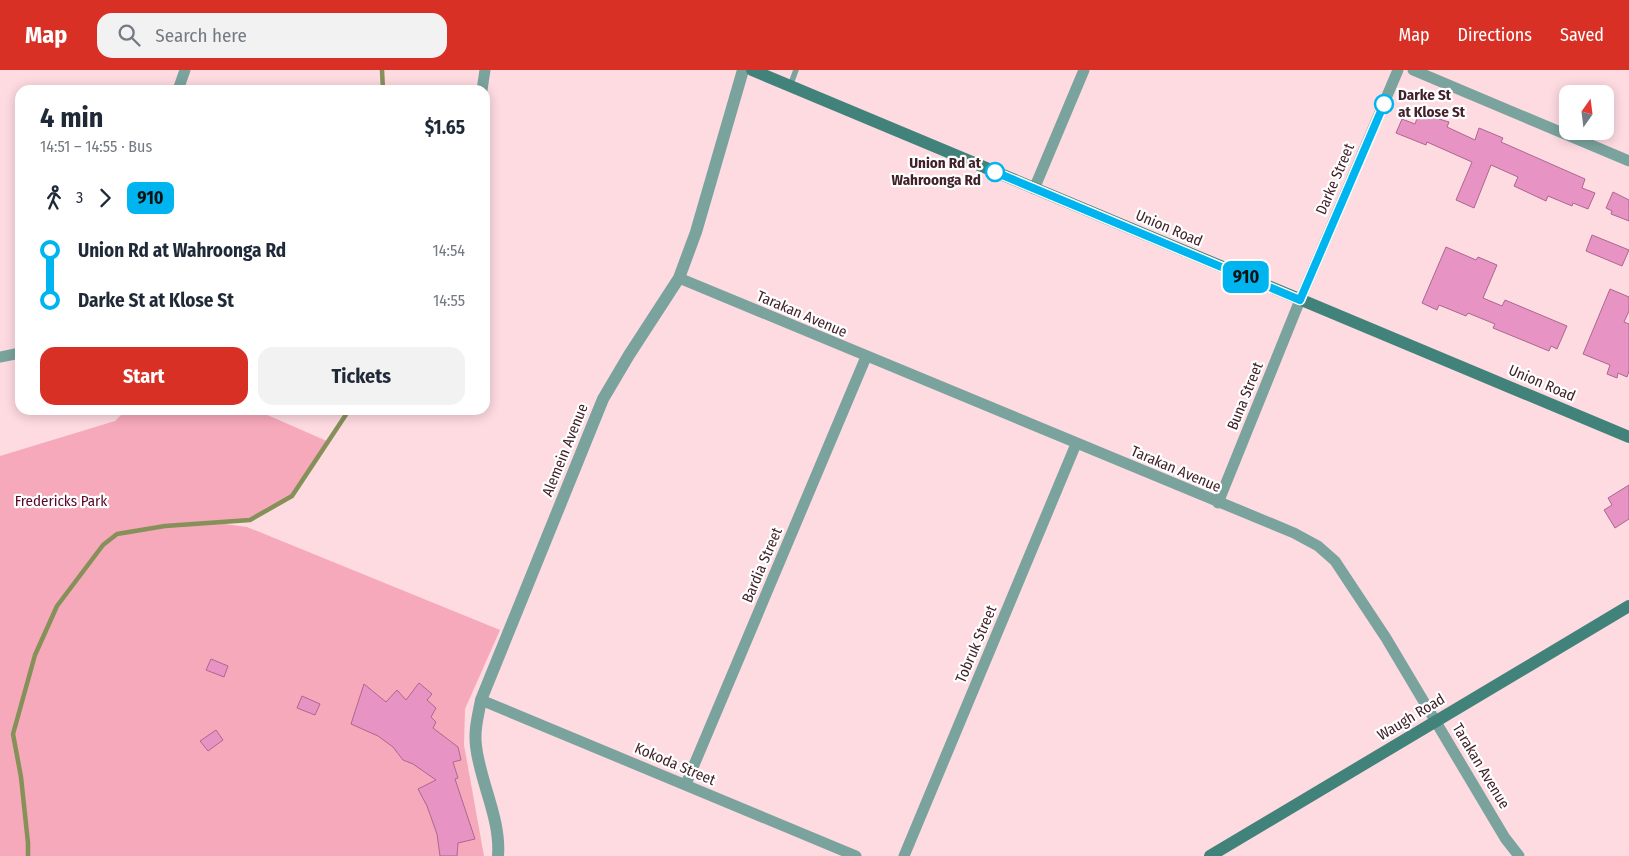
<!DOCTYPE html>
<html lang="en">
<head>
<meta charset="utf-8">
<style>
	body { margin:0; font-family:"Fira Sans Condensed",sans-serif; background:#f2f2f3; color:#1f2937; height:100vh; display:flex; flex-direction:column; font-size:19px; white-space:nowrap }
	* { box-sizing:border-box; margin:0 }
	p { font-size:16px; color:#747a83 }
	.icon { flex:none; width:28px; height:28px; fill:none; stroke:currentColor; stroke-width:2; stroke-linecap:round; stroke-linejoin:round }
	.map { position:relative; flex:1; overflow:hidden }
	.panel { position:absolute; left:15px; top:15px; width:475px; height:330px; display:flex; flex-direction:column; background:#fff; border-radius:15px; box-shadow:0 2px 12px #0003 }
	.panel>* { flex:none }
	.badge { padding:0 10px; border-radius:8px; font-size:18px; line-height:32px }
	.needle { width:32px; rotate:14deg }
	.buttons { position:absolute; left:1559px; top:15px; display:grid; gap:10px }
	.buttons a { display:grid; place-items:center; width:55px; height:55px; border-radius:10px; background:#fff; box-shadow:0 2px 12px #0003; font-size:25px }
	.map>.badge { position:absolute; translate:-50% -50%; box-shadow:0 0 0 2px #fff }
	.legs { display:flex; align-items:center; gap:8px; height:55px; padding:0 25px; font-size:16px }
	.legs p { margin-inline-start:auto }
	.overview { display:flex; align-items:center; justify-content:space-between; height:85px; padding:0 25px }
	h1 { font-size:28px; font-weight:700; line-height:38px }
	.button { display:flex; gap:10px; margin-top:auto; padding:10px 25px }
	.button a { flex:1; height:58px; border-radius:15px; background:#d93025; color:#fff; font-size:20px; font-weight:700; line-height:58px; text-align:center }
	.button a+a { background:#f2f2f3; color:#1f2937 }
	ul { padding:0 25px; list-style:none }
	li { display:flex; align-items:center; gap:18px; height:50px; font-size:19px }
	li i { display:grid; place-items:center; width:8px; height:100%; margin:0 6px; background:currentColor }
	li i::after { content:''; width:12px; height:12px; margin:-6px; border:4px solid; border-radius:50%; background:#fff }
	li p { margin-inline-start:auto }
	li:first-child i { background:linear-gradient(#0000 50%,currentColor 0) }
	li:last-child i { background:linear-gradient(currentColor 50%,#0000 0) }
	header { display:flex; align-items:center; gap:30px; box-sizing:border-box; height:70px; padding:0 25px; background:#d93025; color:#fff }
	header strong { font-size:24px }
	nav { display:flex; gap:28px; margin-inline-start:auto; font-size:18px }
	.search { width:350px; height:45px; background:#f2f2f3; display:flex; align-items:center; gap:12px; box-sizing:border-box; padding:0 18px; border-radius:15px; color:#747a83; font-size:19px }
	.map>svg:first-child { display:block }
	.green { fill:#f6a9ba }
	.lines { fill:none; stroke-linecap:round; stroke-linejoin:round }
	.stream { stroke:#859158; stroke-width:4.5 }
	.building { fill:#e793c3; stroke:#ac678f }
	.service { stroke:#7aa39d; stroke-width:5.5 }
	.minor { stroke:#7aa39d; stroke-width:11 }
	.tertiary { stroke:#7aa39d; stroke-width:12 }
	.secondary { stroke:#41837b; stroke-width:12 }
	.line-1-casing { stroke:#fff; stroke-width:11 }
	.line-1 { stroke:#00b5ef; stroke-width:8 }
	.stop-1-dot { fill:#fff; stroke:#00b5ef; stroke-width:2.5 }
	.labels { text-anchor:middle; stroke-width:4.5; stroke-linejoin:round; paint-order:stroke }
	.stop-label { font-size:15px; font-weight:bold; fill:#42222a; stroke:#fff; text-anchor:start }
	.street-label { font-size:15px; fill:#42222a; stroke:#fff }
	.park-label { font-size:15px; fill:#5c0829; stroke:#fff }
</style>
</head>
<body>
<header>
<strong>Map</strong>
<div class="search"><svg class="icon" aria-label="search" viewBox="0 0 24 24"><circle cx="10" cy="10" r="6"/><path d="M15 15l6 6"/></svg>Search here</div>
<nav><a>Map</a><a>Directions</a><a>Saved</a></nav>
</header>
<div class="map">
<svg width="1629" height="786" viewBox="0 0 1629 786">
	<rect width="100%" height="100%" fill="#fedae1"/>
	<path class="green" d="M126 340H256L329 372 292 426 250 450 217 453 247 457 500 560 465 639 464 675 484 786H0V386L115 351Z"/>
	<g class="lines">
		<path class="stream" d="M382 0 383 20
			M28 786V773L21 707 13 664 35 585 57 536 103 475 117 464 165 456 250 450 292 426 349 340"/>
	</g>
	<path class="building" d="M1419 43 1449 52 1447 57 1475 70 1479 58 1503 68 1501 72 1585 109 1582 118 1595 123 1588 139 1573 133 1572 136 1548 126 1546 131 1514 116 1518 107 1491 95 1474 138 1456 130 1472 92 1427 72 1426 75 1396 63 1402 49 1415 54Z
		M1613 122 1629 130V151L1611 144 1612 141 1606 138Z
		M1592 165 1629 180 1622 196 1586 181Z
		M1446 177 1476 190 1478 187 1497 195 1483 228 1502 236 1505 230 1567 256 1557 279 1551 276 1549 281 1493 258 1495 254 1468 243 1466 246 1439 235 1437 240 1422 233Z
		M1610 219 1629 227V241L1624 252 1629 254V301L1627 307 1618 303 1617 308 1607 304 1610 295 1583 284Z
		M1629 415V449L1615 458 1604 440 1612 435 1608 428Z
		M211 589 228 596 224 607 206 600Z
		M419 613 432 624 427 630 436 638 431 647 436 652 433 658 458 677 461 690 453 692 458 708 455 709 475 769 458 773 457 786H440L437 764 427 736 418 719 436 710 413 694 403 690 393 677 378 666 351 654 364 614 386 632 397 620 406 630Z
		M302 626 320 634 315 645 297 638Z
		M216 660 223 670 208 681 200 671Z"/>
	<g class="lines">
		<path class="service" d="M790 16 796 0"/>
		<path class="minor" d="M1413 0 1629 91
			M178 20 185 0
			M482 20 485 0
			M1034 119 1084 0
			M679 208 1294 463 1318 476 1335 491 1386 568 1505 768 1519 786
			M0 287 20 283
			M1218 433 1300 230 1398 0
			M481 630 856 786
			M686 714 866 287
			M904 786 1076 374"/>
		<path class="tertiary" d="M498 786C501 749 480 712 476 676 474 660 478 646 481 630L603 329 629 285 679 208 696 162 743 0"/>
		<path class="secondary" d="M752 0 1629 367
			M1210 786 1629 536"/>
	</g>
	<g class="lines">
		<g class="line-1-casing">
			<path id="line-1" d="M995 102 1300 230 1384 34"/>
		</g>
		<use href="#line-1" class="line-1"/>
	</g>
	<g class="stop-1-dot">
		<circle cx="1384" cy="34" r="9"/>
		<circle cx="995" cy="102" r="9"/>
	</g>
	<g class="labels">
		<g class="stop-label">
			<text x="1398" y="30">Darke St<tspan x="1398" dy="17">at Klose St</tspan></text>
			<text x="981" y="98" text-anchor="end">Union Rd at<tspan x="981" dy="17">Wahroonga Rd</tspan></text>
		</g>
		<g class="street-label">
			<text transform="translate(1335 109) rotate(-67)" y="5">Darke Street</text>
			<text transform="translate(1169 158) rotate(23)" y="5">Union Road</text>
			<text transform="translate(802 244) rotate(23)" y="5">Tarakan Avenue</text>
			<text transform="translate(1542 313) rotate(23)" y="5">Union Road</text>
			<text transform="translate(1245 326) rotate(-68)" y="5">Buna Street</text>
			<text transform="translate(565 380) rotate(-68)" y="5">Alemein Avenue</text>
			<text transform="translate(1176 399) rotate(23)" y="5">Tarakan Avenue</text>
			<text transform="translate(762 495) rotate(-67)" y="5">Bardia Street</text>
			<text transform="translate(976 574) rotate(-67)" y="5">Tobruk Street</text>
			<text transform="translate(1411 647) rotate(-31)" y="5">Waugh Road</text>
			<text transform="translate(675 694) rotate(23)" y="5">Kokoda Street</text>
			<text transform="translate(1481 696) rotate(59)" y="5">Tarakan Avenue</text>
		</g>
		<g class="park-label">
			<text x="61" y="436">Fredericks Park</text>
		</g>
	</g>
</svg>
<div class="buttons">
<a><svg class="needle" viewBox="-14 -14 28 28"><path d="M0-13l5 13h-10z" fill="#e53935"/><path d="M0 13l5-13h-10z" fill="#747a83"/></svg></a>
</div>
<b class="badge" style="left:1246px;top:207px;background:#00b5ef;color:#111">910</b>
<section class="panel">
<div class="overview"><div><h1>4 min</h1><p>14:51 – 14:55 · Bus</p></div><b>$1.65</b></div>
<div class="legs"><svg class="icon" aria-label="walk" viewBox="0 0 24 24"><circle cx="13" cy="4" r="2"/><path d="M13 8l-2 6 4 7M11 14l-3 7M7 12l3-4h3l4 4"/></svg>3<svg class="icon" aria-label="forward" viewBox="0 0 24 24"><path d="M9 5l7 7-7 7"/></svg><b class="badge" style="background:#00b5ef;color:#111">910</b></div>
<ul>
<li><i style="color:#00b5ef"></i><b>Union Rd at Wahroonga Rd</b><p>14:54</p></li>
<li><i style="color:#00b5ef"></i><b>Darke St at Klose St</b><p>14:55</p></li>
</ul>
<div class="button"><a>Start</a><a>Tickets</a></div>
</section>
</div>
</body>
</html>
